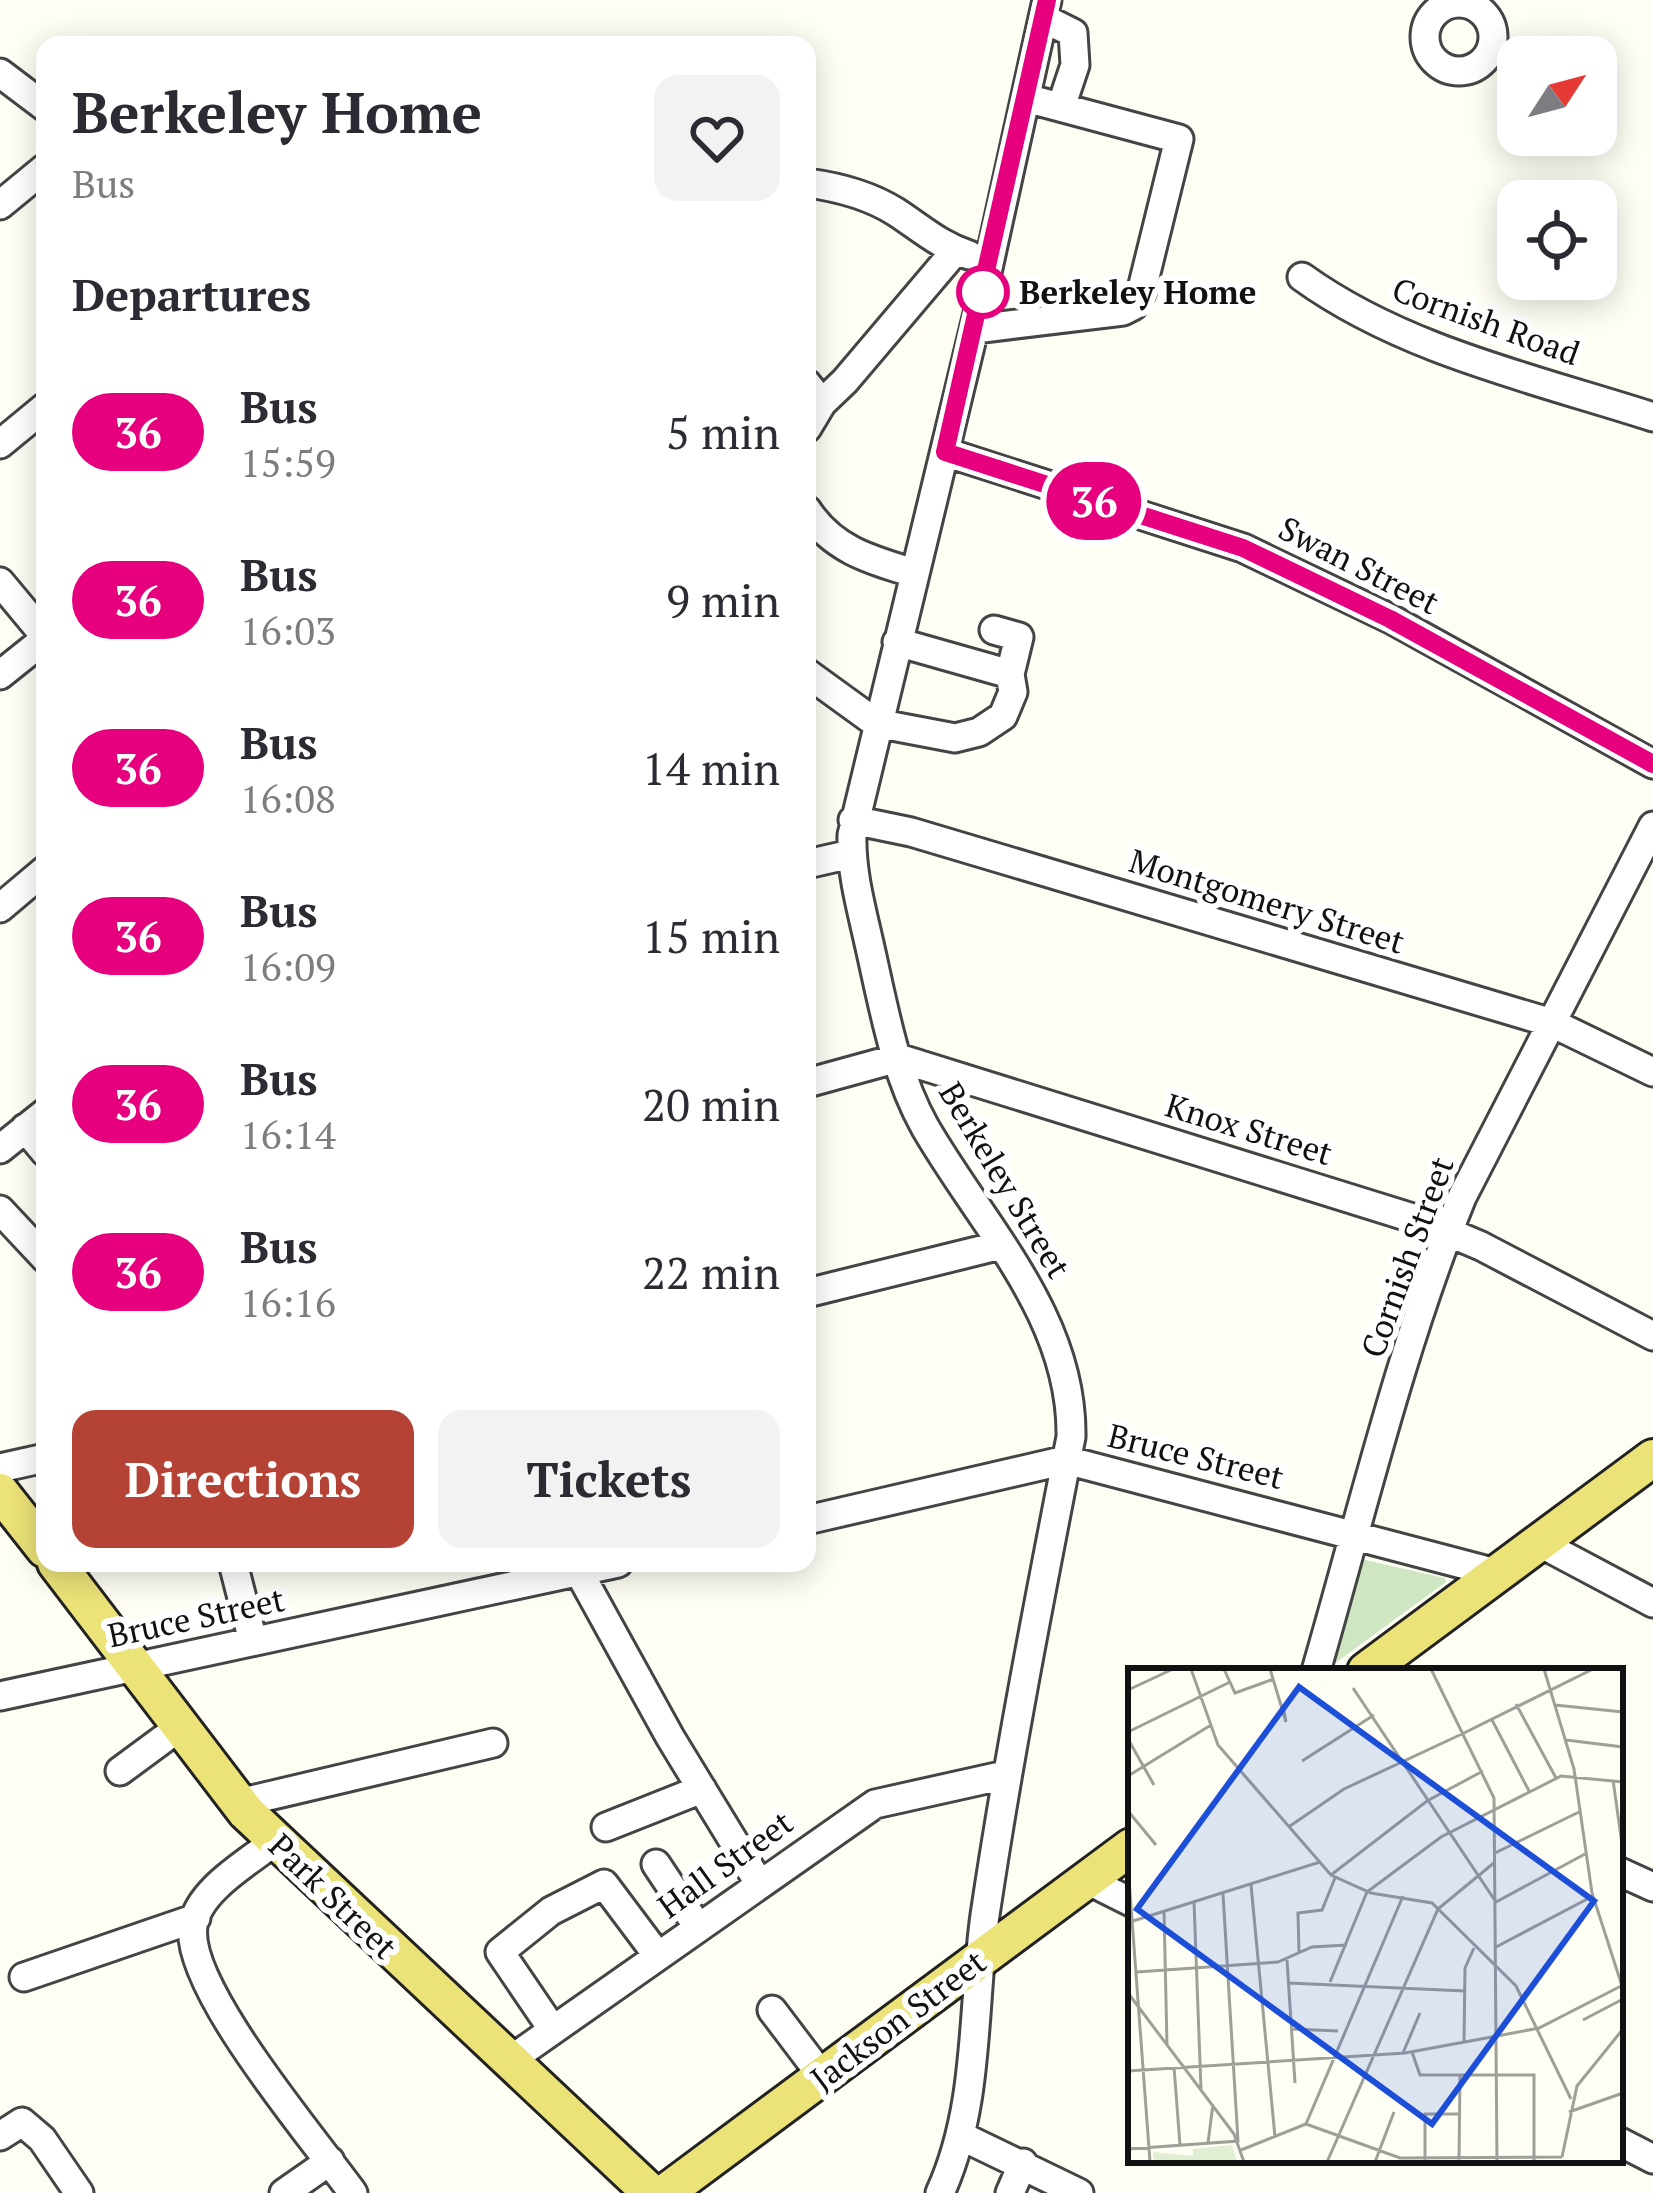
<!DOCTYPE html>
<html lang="en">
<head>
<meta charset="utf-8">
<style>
	body { margin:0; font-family:"PT Serif",serif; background:#f2f2f3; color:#2b2b33; height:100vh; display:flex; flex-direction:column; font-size:45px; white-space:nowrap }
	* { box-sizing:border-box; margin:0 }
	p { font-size:39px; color:#7c7c81 }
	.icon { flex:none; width:66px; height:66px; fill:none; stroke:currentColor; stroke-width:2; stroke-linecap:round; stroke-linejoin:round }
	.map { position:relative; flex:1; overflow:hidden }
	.panel { position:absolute; left:36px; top:36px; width:780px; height:1536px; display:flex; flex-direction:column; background:#fff; border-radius:24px; box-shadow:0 6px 30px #0003 }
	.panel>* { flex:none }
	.badge { padding:0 24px; border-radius:39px; font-size:42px; line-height:78px }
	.needle { width:78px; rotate:54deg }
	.controls { position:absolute; left:1497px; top:36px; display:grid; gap:24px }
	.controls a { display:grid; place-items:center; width:120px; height:120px; border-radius:24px; background:#fff; box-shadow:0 6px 30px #0003; font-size:60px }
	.map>.badge { position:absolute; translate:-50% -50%; box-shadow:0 0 0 6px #fff }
	h2 { padding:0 36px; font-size:45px; line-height:108px }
	.round { display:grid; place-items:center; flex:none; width:126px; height:126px; border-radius:24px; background:#f2f2f3 }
	.overview { display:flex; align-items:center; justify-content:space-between; height:204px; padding:0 36px }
	h1 { font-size:57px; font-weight:700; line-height:90px }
	.primary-button { display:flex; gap:24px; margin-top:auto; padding:24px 36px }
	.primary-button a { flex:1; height:138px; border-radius:24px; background:#b44335; color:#fff; font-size:48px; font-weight:700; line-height:138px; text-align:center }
	.primary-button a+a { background:#f2f2f3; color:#2b2b33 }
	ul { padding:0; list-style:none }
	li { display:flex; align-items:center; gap:36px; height:168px; padding:0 36px }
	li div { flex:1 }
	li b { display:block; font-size:45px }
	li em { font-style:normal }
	li .badge { min-width:132px; font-weight:700; text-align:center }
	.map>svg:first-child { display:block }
	.green { fill:#cee6c1 }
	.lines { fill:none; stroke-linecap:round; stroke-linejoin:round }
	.minor-casing { stroke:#444; stroke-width:33 }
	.major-casing { stroke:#222; stroke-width:42 }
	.minor { stroke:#fff; stroke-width:27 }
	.major { stroke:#ebe278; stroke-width:36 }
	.line-casing { stroke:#fff; stroke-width:27 }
	.line { stroke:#e6007e; stroke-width:18 }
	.stop-dot { fill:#fff; stroke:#e6007e; stroke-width:6 }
	.labels { text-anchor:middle; stroke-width:12; stroke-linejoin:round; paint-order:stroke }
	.stop-label { font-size:33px; font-weight:bold; fill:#111; stroke:#fff; text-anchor:start }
	.street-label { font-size:33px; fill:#111; stroke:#fff }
	.inset-road { fill:none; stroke:#9f9f9a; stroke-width:3 }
	.view { fill:#1d4ed8; fill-opacity:0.15; stroke:#1d4ed8; stroke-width:6 }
	.inset-edge { fill:none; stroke:#111; stroke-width:6 }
</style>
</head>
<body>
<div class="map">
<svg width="1653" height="2193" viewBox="0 0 1653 2193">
	<rect width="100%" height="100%" fill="#fefef5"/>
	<path class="green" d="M1365 1560 1445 1578 1446 1582 1334 1664 1360 1563Z"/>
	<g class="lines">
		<g class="minor-casing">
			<path id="minor" d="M1425 37a34 34 0 1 1 68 0a34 34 0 1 1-68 0Z
				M1043 18 1073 33 1075 65 1061 107
				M0 73 45 107
				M807 183C838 187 869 195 896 212 922 229 939 245 969 255
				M0 205 45 168
				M1302 277C1403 350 1535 379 1653 417
				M975 329 1123 311 1133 306 1141 293 1179 139 1026 98
				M807 384 822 403 807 428
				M822 403 845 381 956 250
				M0 444 45 407
				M945 452 1243 548 1391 619 1653 764
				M807 510C833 550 871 560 914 573
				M0 582 45 636
				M897 642 1010 674 1019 637 994 630
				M807 673 876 723 955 738 979 732 1003 716 1013 692 1010 674
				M0 675 45 639
				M853 820 911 832 1552 1023 1653 1072
				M807 864 851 854
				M0 908 45 870
				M807 1083 898 1058 1422 1221 1481 1246 1653 1336
				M25 1128 45 1152
				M0 1149 45 1113
				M0 1210 45 1258
				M807 1293 1001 1245
				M0 1468 45 1458
				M807 1520 1066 1460 1496 1573
				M1540 1543 1653 1603
				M233 1563 253 1641
				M574 1563 670 1737 759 1883
				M1316 1671C1362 1512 1400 1350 1462 1197L1653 826
				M0 1696 618 1563
				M120 1771 181 1726
				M239 1803 493 1743
				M606 1827 702 1789
				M275 1841C249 1862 198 1890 193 1926 184 1987 315 2140 353 2193
				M656 1864 698 1927
				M1620 1872 1653 1887
				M1087 1880 1131 1902
				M24 1977 196 1918
				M772 2010 822 2076
				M553 2030 500 1952 551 1911 604 1884 658 1956
				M509 2061 875 1804 1005 1775
				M0 2136 22 2122 42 2139 79 2193
				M961 2136 1079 2193
				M1620 2142 1653 2159
				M284 2193 330 2161
				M940 2193C980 2106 972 2008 985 1915 1009 1754 1040 1596 1071 1437 1073 1316 982 1226 925 1127 894 1072 883 1004 869 943 861 907 851 872 852 835L979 309 1047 0
				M1010 2193 1023 2163"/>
		</g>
		<g class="major-casing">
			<path id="major" d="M0 1492 45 1549
				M56 1563 246 1812 651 2193
				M1366 1671 1653 1458
				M665 2193 1131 1847"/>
		</g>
		<use href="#minor" class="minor"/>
		<use href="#major" class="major"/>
	</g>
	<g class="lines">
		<g class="line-casing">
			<path id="line" d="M1047 0 945 452 1243 548 1390 619 1653 764"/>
		</g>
		<use href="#line" class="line"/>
	</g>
	<circle class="stop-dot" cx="983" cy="292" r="24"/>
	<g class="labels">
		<g class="stop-label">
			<text x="1019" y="304">Berkeley Home</text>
		</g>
		<g class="street-label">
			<text transform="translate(1486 321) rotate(20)" y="12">Cornish Road</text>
			<text transform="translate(1359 565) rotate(27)" y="12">Swan Street</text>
			<text transform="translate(1267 901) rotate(17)" y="12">Montgomery Street</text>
			<text transform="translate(1249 1129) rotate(17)" y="12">Knox Street</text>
			<text transform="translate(1005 1180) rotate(59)" y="12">Berkeley Street</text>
			<text transform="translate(1407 1257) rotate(-70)" y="12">Cornish Street</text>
			<text transform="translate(1196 1456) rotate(14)" y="12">Bruce Street</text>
			<text transform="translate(196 1617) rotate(-12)" y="12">Bruce Street</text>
			<text transform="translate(725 1864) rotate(-36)" y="12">Hall Street</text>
			<text transform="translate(333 1896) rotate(44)" y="12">Park Street</text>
			<text transform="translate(898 2020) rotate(-37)" y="12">Jackson Street</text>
		</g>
	</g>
	<g transform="translate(1128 1668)">
		<rect width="495" height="495" fill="#fefef5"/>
		<path d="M104 477 109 494H26L25 484 65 488V481Z" fill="#e0eed2"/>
		<path class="inset-road" d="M63 1 90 77 203 207 243 225 304 235 388 318 443 431M96 1 107 25 146 11M142 1 158 54 156 43M303 1 366 130 369 494M416 1 446 101 464 225 495 321M225 20 368 234 457 186M0 22 45 1M388 36 428 110M427 37 495 44M363 50 401 123M0 64 102 14M336 65 465 1M0 71 26 117M438 72 495 79M174 93 246 47M0 108 83 57M485 112 495 183M0 143 28 177M162 158 216 121 336 65M367 185 451 144M0 198 22 494M203 207 299 133 355 103M123 217 147 469M66 234 73 421M36 243 39 377M5 253 192 194M368 279 465 228M171 285 170 245 194 242 207 210M159 292 167 415M9 304 150 294 184 279 219 277M202 314 239 224 313 169 433 108 495 114M161 315 337 323M0 325 106 466 116 494M455 352 495 331M164 361 210 363M369 368 411 360 495 317M336 374 337 300 346 280M284 384 292 407H406V494M275 385 292 345M46 399 52 477M0 403 277 385 369 368M441 444 495 425M178 456 272 490 434 489M178 456 275 228M80 475 85 436M0 481 110 473 95 226M113 482 178 456M434 489 449 418 495 361M331 493 332 408M199 494 310 241 367 194M247 494 266 444M297 494V446H332"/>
		<path class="view" d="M171 19 466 233 304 456 9 241Z"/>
		<rect width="495" height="495" class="inset-edge"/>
	</g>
</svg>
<div class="controls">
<a><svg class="needle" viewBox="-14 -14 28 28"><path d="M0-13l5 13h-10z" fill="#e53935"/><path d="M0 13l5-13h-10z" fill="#7c7c81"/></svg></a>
<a><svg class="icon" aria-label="locate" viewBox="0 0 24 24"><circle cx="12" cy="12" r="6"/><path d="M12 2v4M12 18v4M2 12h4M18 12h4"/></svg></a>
</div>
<b class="badge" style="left:1094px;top:501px;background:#e6007e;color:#fff">36</b>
<section class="panel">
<div class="overview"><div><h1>Berkeley Home</h1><p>Bus</p></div><a class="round"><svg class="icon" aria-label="heart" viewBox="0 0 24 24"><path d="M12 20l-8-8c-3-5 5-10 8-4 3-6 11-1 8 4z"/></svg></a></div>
<h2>Departures</h2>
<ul>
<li><span class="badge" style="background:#e6007e;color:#fff">36</span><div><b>Bus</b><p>15:59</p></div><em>5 min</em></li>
<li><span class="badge" style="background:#e6007e;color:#fff">36</span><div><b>Bus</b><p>16:03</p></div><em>9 min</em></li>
<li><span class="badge" style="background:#e6007e;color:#fff">36</span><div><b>Bus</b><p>16:08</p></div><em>14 min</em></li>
<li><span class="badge" style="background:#e6007e;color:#fff">36</span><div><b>Bus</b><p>16:09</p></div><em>15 min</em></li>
<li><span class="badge" style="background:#e6007e;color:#fff">36</span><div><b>Bus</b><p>16:14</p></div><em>20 min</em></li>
<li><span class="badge" style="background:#e6007e;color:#fff">36</span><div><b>Bus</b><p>16:16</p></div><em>22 min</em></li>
</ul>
<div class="primary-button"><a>Directions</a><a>Tickets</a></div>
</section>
</div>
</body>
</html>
